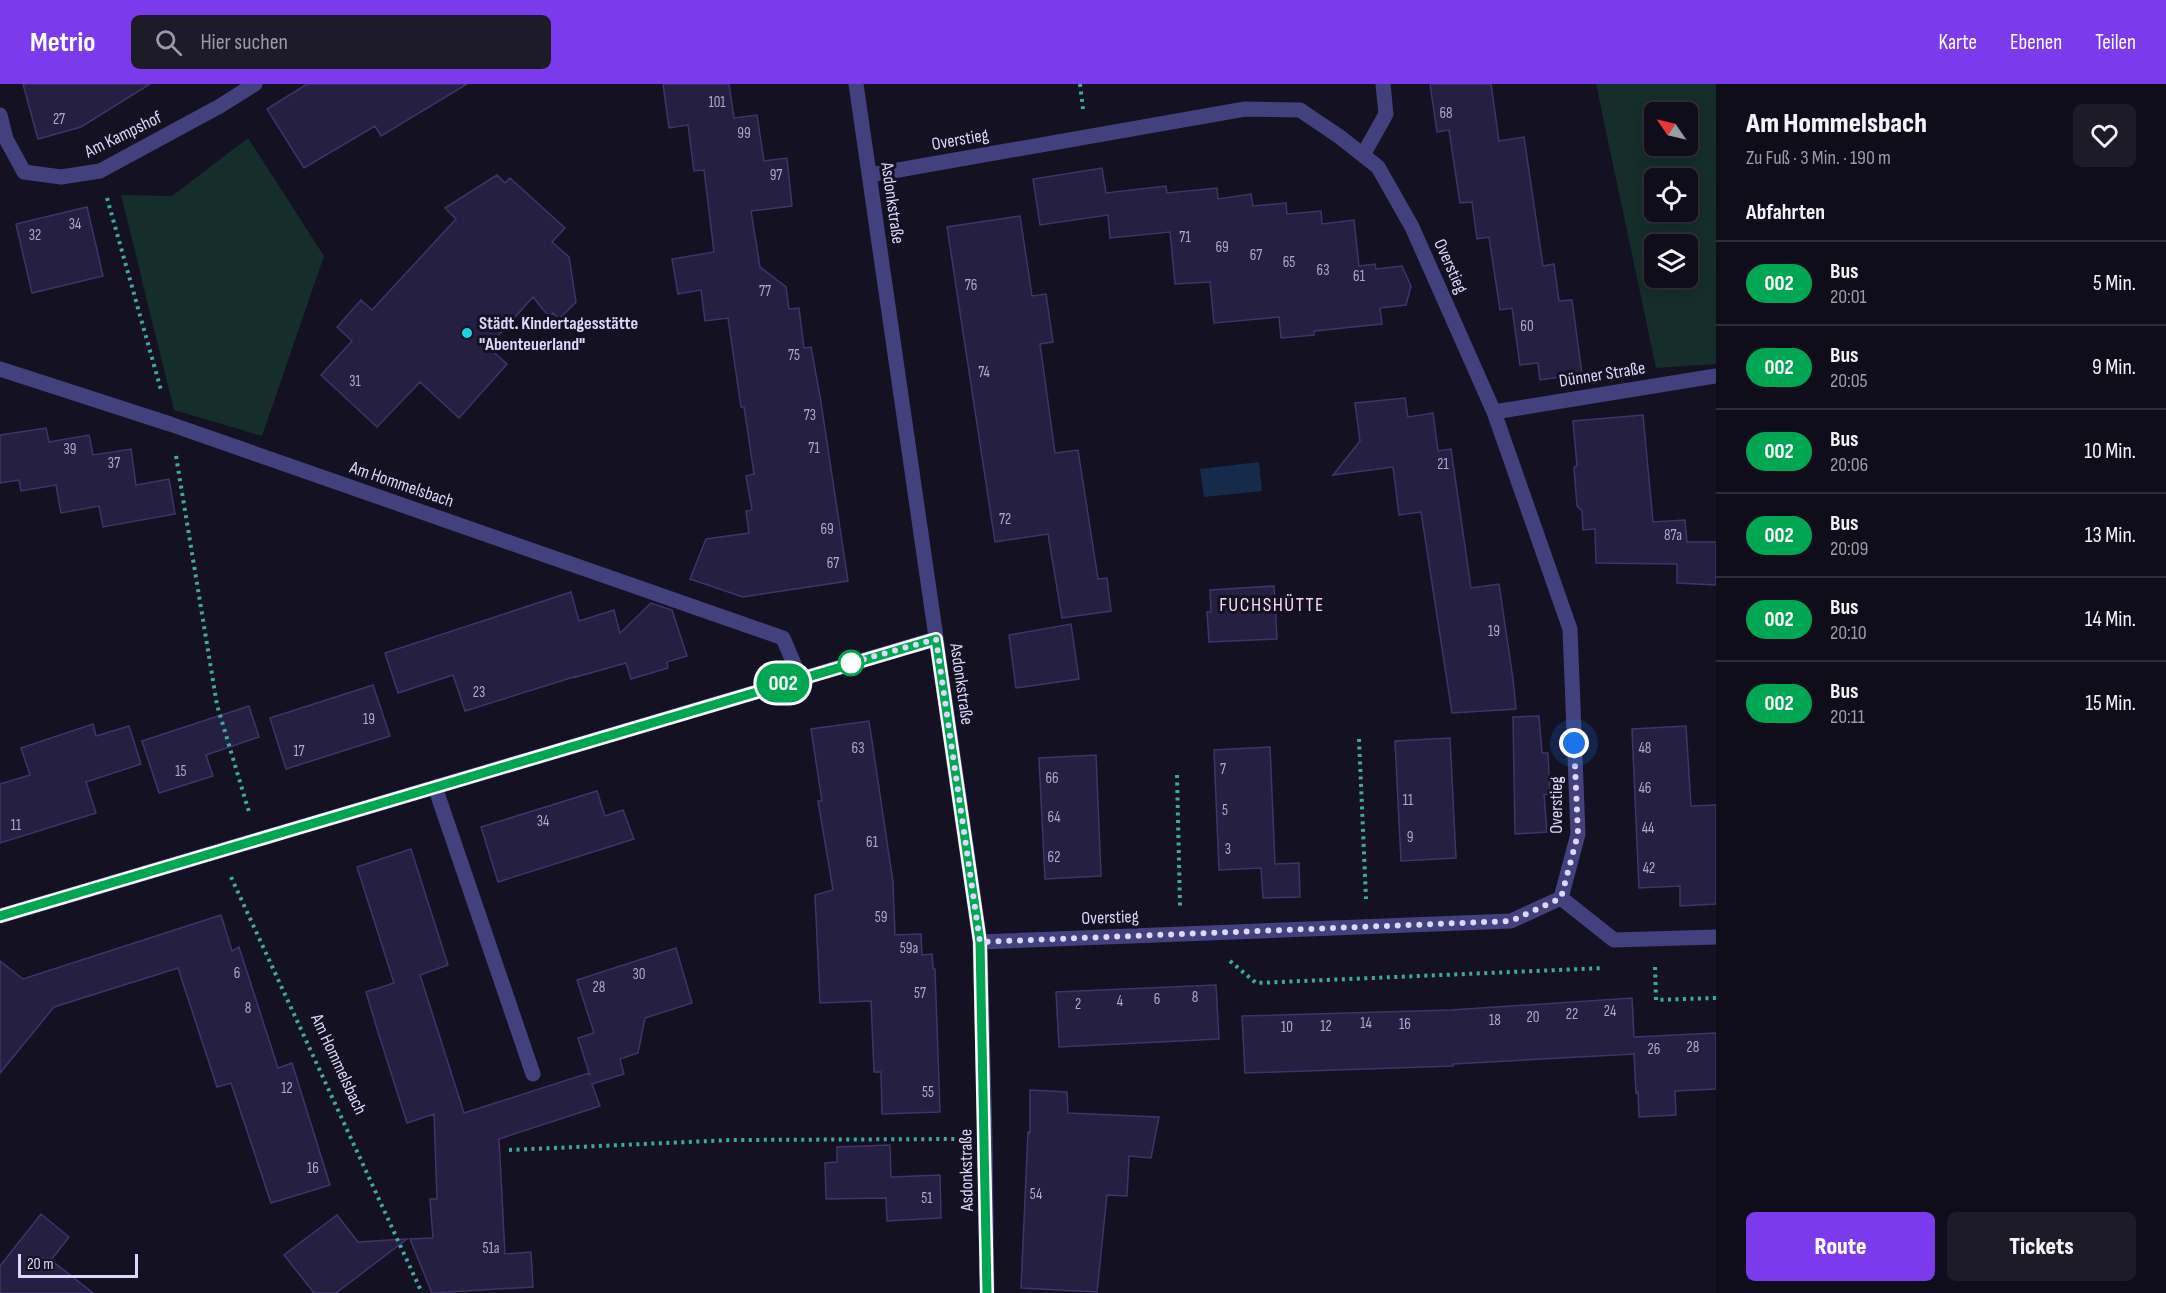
<!DOCTYPE html>
<html lang="de">
<head>
<meta charset="utf-8">
<style>
	body { margin:0; font-family:"Sofia Sans Condensed",sans-serif; background:#1d1b27; color:#f1f3f6; height:100vh; display:flex; flex-direction:column; font-size:22px; white-space:nowrap }
	* { box-sizing:border-box; margin:0 }
	p { font-size:20px; color:#9b9ca2 }
	.icon { flex:none; width:33px; height:33px; fill:none; stroke:currentColor; stroke-width:2; stroke-linecap:round; stroke-linejoin:round }
	.map { position:relative; flex:1; overflow:hidden }
	.sheet { display:flex; flex-direction:column; background:#0f0d1a; width:450px }
	.sheet>* { flex:none }
	.badge { padding:0 12px; border-radius:20px; font-size:21px; line-height:39px }
	.needle { width:39px; rotate:304deg }
	.controls { position:absolute; left:1644px; top:18px; display:grid; gap:12px }
	.controls a { display:grid; place-items:center; width:54px; height:54px; border-radius:9px; background:#0f0d1a; box-shadow:0 3px 15px #0003,0 0 0 2px #2f2d39; font-size:30px }
	.scale { position:absolute; left:18px; bottom:15px; width:120px; box-sizing:border-box; padding-left:6px; border:3px solid #dbd8fb; border-top:0; font-size:16px; line-height:21px; white-space:nowrap; color:#dbd8fb; -webkit-text-stroke:4px #141123; paint-order:stroke }
	.you { position:absolute; width:30px; height:30px; margin:-15px; border:4px solid #fff; border-radius:50%; background:#1a73e8; box-shadow:0 0 0 9px #1a73e833 }
	.map>.badge { position:absolute; translate:-50% -50%; box-shadow:0 0 0 3px #fff }
	h2 { padding:0 30px; font-size:22px; line-height:54px }
	.round { display:grid; place-items:center; flex:none; width:63px; height:63px; border-radius:9px; background:#1d1b27 }
	.headline { display:flex; align-items:center; justify-content:space-between; height:102px; padding:0 30px }
	h1 { font-size:28px; font-weight:800; line-height:45px }
	.cta { display:flex; gap:12px; margin-top:auto; padding:12px 30px }
	.cta a { flex:1; height:69px; border-radius:9px; background:#7c3aed; color:#fff; font-size:24px; font-weight:800; line-height:69px; text-align:center }
	.cta a+a { background:#1d1b27; color:#f1f3f6 }
	ul { padding:0; list-style:none }
	li { display:flex; align-items:center; gap:18px; height:84px; padding:0 30px; border-top:2px solid #2f2d39 }
	li div { flex:1 }
	li b { display:block; font-size:22px }
	li em { font-style:normal }
	li .badge { min-width:66px; font-weight:700; text-align:center }
	header { display:flex; align-items:center; gap:36px; box-sizing:border-box; height:84px; padding:0 30px; background:#7c3aed; color:#fff }
	header strong { font-size:28px }
	nav { display:flex; gap:33px; margin-inline-start:auto; font-size:21px }
	.search { width:420px; height:54px; background:#1d1b27; display:flex; align-items:center; gap:15px; box-sizing:border-box; padding:0 21px; border-radius:9px; color:#9b9ca2; font-size:22px }
	main { display:flex; flex:1; min-height:0 }
	.map>svg:first-child { display:block }
	.green { fill:#152d2b; fill-rule:evenodd }
	.water { fill:#162b49 }
	.building { fill:#251f42; stroke:#3e346b; stroke-width:1.5 }
	.lines { fill:none; stroke-linecap:round; stroke-linejoin:round }
	.path { stroke:#3daaa0; stroke-width:4; stroke-dasharray:3 4.5; stroke-linecap:butt }
	.minor { stroke:#42417d; stroke-width:15 }
	.line-casing { stroke:#fff; stroke-width:14 }
	.line { stroke:#00a651; stroke-width:9 }
	.walk { stroke:#dbd8fb; stroke-width:6; stroke-dasharray:0 10.8 }
	.poi-dot { fill:#1ad5e4; stroke:#141123; stroke-width:2 }
	.stop-dot { fill:#fff; stroke:#00a651; stroke-width:3 }
	.labels { text-anchor:middle; stroke-width:6; stroke-linejoin:round; paint-order:stroke }
	.number-label { font-size:15px; fill:#aeaacd }
	.street-label { font-size:18px; fill:#dbd8fb; stroke:#141123 }
	.poi-label { font-size:18px; font-weight:bold; fill:#dbd8fb; stroke:#141123; text-anchor:start }
	.neighbourhood-label { font-size:20px; letter-spacing:1.5px; fill:#fbdaf0; stroke:#141123 }
</style>
</head>
<body>
<header>
<strong>Metrio</strong>
<div class="search"><svg class="icon" aria-label="search" viewBox="0 0 24 24"><circle cx="10" cy="10" r="6"/><path d="M15 15l6 6"/></svg>Hier suchen</div>
<nav><a>Karte</a><a>Ebenen</a><a>Teilen</a></nav>
</header>
<main>
<div class="map">
<svg width="1716" height="1209" viewBox="0 0 1716 1209">
	<rect width="100%" height="100%" fill="#141123"/>
	<path class="green" d="M1596 0H1716V280L1656 284ZM1654 28H1688V62H1654ZM1654 94H1688V128H1654ZM1654 160H1688V194H1654Z
		M248 54 324 172 262 352 174 326 121 111 172 112Z"/>
	<path class="water" d="M1259 378 1262 407 1204 413 1200 385Z"/>
	<path class="building" d="M23 0H150L81 43 38 55Z
		M307 0H467L381 52 375 42 304 84 267 25Z
		M663 0H729L734 34 757 31 764 77 787 74 792 122 751 127 760 183 786 203 789 225 799 224 804 264 811 263 820 312 848 497 743 513 690 495 706 455 749 449 746 427 752 426 746 392 754 390 744 323H741L728 234 705 237 701 206 678 210 672 175 714 168 704 86 694 87 688 41 669 44Z
		M1430 0H1491L1499 57 1524 53 1543 182 1554 180 1559 217 1572 216 1582 290 1540 296 1538 279 1520 281 1512 224 1500 226 1489 153 1477 155 1472 118 1460 119 1449 46 1437 48Z
		M1102 84 1106 109 1166 102 1167 109 1217 104 1218 115 1251 110 1253 122 1286 119 1287 130 1321 127 1322 140 1354 136 1359 182 1375 180 1376 185 1402 182 1411 202 1406 221 1380 224 1382 240 1314 247V251L1281 254 1279 233 1214 239 1210 198 1175 200 1170 148 1110 154 1108 131 1040 141 1033 95Z
		M497 91 505 99 510 94 565 144 552 158 569 173 576 218 559 235 553 229 549 233 533 213 488 263 507 280 459 334 420 298 377 343 321 291 352 257 337 243 361 216 372 226 456 135 445 124Z
		M87 123 103 192 32 209 16 140Z
		M1020 132 1032 212 1046 210 1053 258 1040 260 1055 369 1078 366 1098 495 1107 494 1111 527 1062 534 1048 450 995 458 947 143Z
		M1405 314 1408 333 1433 329 1438 367 1451 365 1471 504 1499 500 1513 595 1516 625 1452 629 1421 428 1399 431 1393 383 1333 391 1360 357 1355 319Z
		M1643 331 1653 438 1685 436 1687 458H1716V501L1677 499V480L1596 479 1595 445 1583 446 1582 427 1577 422 1574 383 1577 382 1573 337Z
		M46 344 49 358 89 351 93 371 131 365 136 401 169 395 175 430 103 443 99 422 61 429 56 401 21 407 19 396 0 399V351Z
		M1274 502 1277 555 1209 558 1207 528H1211L1210 506Z
		M571 508 579 537 614 526 620 549 651 519 672 526 687 572 667 578 668 584 631 595 626 579 576 593 577 592 465 627 453 591 398 609 385 569Z
		M1071 540 1079 595 1016 604 1009 551Z
		M373 601 390 652 286 685 270 634Z
		M249 622 259 653 206 671 213 692 159 709 142 657Z
		M1539 632 1542 669H1548L1550 710 1544 711 1547 748 1515 750 1513 633Z
		M869 637 893 798 895 851 921 850 922 871 932 870 933 885H935L940 1028 882 1030 881 988H874L871 917 820 919 815 811 833 806 818 717H822L811 645Z
		M93 640 96 652 129 642 141 680 86 698 96 729 0 759V700L30 691 21 664Z
		M1686 642 1691 722 1716 721V820L1680 822V802L1639 804 1632 645Z
		M1450 654 1456 774 1401 777 1395 657Z
		M1270 663 1275 780 1299 779 1300 813 1263 814 1261 784 1219 786 1214 666Z
		M1096 671 1101 792 1045 795 1039 674Z
		M597 707 605 732 623 726 634 755 498 798 481 743Z
		M411 765 448 881 420 891 464 1029 589 989 590 992 578 954 594 949 577 896 676 864 692 919 645 934 638 969 620 975 624 990 592 1000 600 1022 499 1055 505 1170 531 1168 533 1203 432 1209 410 1155 433 1154 430 1115H437L434 1030 407 1039 378 948 366 908 394 899 357 783Z
		M221 831 232 867 239 863 278 984 292 979 330 1101 271 1119 231 999 217 1003 178 884 54 923 0 989V877L23 895Z
		M1216 901 1219 955 1059 963 1056 908Z
		M1632 914 1634 953 1716 949V1005L1675 1007 1676 1031 1639 1033 1638 1008 1636 1009 1634 970 1453 980V982L1245 989 1242 932 1451 926Z
		M1030 1006 1067 1008 1068 1029 1159 1033 1151 1074 1129 1072 1127 1112 1107 1111 1097 1208 1021 1204 1028 1048 1030 1049Z
		M890 1061 891 1093 940 1091 941 1134 887 1137 886 1114 826 1115 825 1079 837 1078V1063Z
		M41 1130 69 1153 51 1176 93 1209H0V1182Z
		M337 1131 358 1158 407 1155 336 1209H314L284 1171Z"/>
	<g class="lines">
		<path class="path" d="M1080 0 1083 25
			M107 114 161 306
			M176 372 217 621 249 728
			M1359 655 1366 815
			M1177 691 1180 822
			M231 793 422 1209
			M1230 877 1256 899 1604 884
			M1655 883 1656 916 1716 914
			M509 1066 732 1056 958 1055"/>
		<path class="minor" d="M856 0 980 858 985 1055 987 1209
			M0 31 6 55 24 88 61 93 100 87 220 22 255 0
			M1363 71 1386 30 1383 0
			M870 91 1245 25 1300 26 1340 53 1378 83 1412 143 1494 328 1570 545 1578 750 1561 814 1511 837 980 858
			M0 285 170 340 783 554 800 594
			M1494 328 1716 292
			M435 703 533 990
			M1561 814 1614 856 1716 853
			M0 832 935 555"/>
	</g>
	<g class="lines">
		<g class="line-casing">
			<path id="line" d="M0 832 936 555 980 858 987 1209"/>
		</g>
		<use href="#line" class="line"/>
		<path class="walk" d="M851 579 847 580 936 555 980 858 1511 837 1561 814 1578 750 1574 659"/>
	</g>
	<circle class="poi-dot" cx="467" cy="249" r="6"/>
	<circle class="stop-dot" cx="851" cy="579" r="12"/>
	<g class="labels">
		<g class="number-label">
			<text x="717" y="23">101</text>
			<text x="1446" y="34">68</text>
			<text x="59" y="40">27</text>
			<text x="744" y="54">99</text>
			<text x="776" y="96">97</text>
			<text x="75" y="145">34</text>
			<text x="35" y="156">32</text>
			<text x="1185" y="158">71</text>
			<text x="1222" y="168">69</text>
			<text x="1256" y="176">67</text>
			<text x="1289" y="183">65</text>
			<text x="1323" y="191">63</text>
			<text x="1359" y="197">61</text>
			<text x="971" y="206">76</text>
			<text x="765" y="212">77</text>
			<text x="1527" y="247">60</text>
			<text x="794" y="276">75</text>
			<text x="984" y="293">74</text>
			<text x="355" y="302">31</text>
			<text x="810" y="336">73</text>
			<text x="814" y="369">71</text>
			<text x="70" y="370">39</text>
			<text x="114" y="384">37</text>
			<text x="1443" y="385">21</text>
			<text x="1005" y="440">72</text>
			<text x="827" y="450">69</text>
			<text x="1673" y="456">87a</text>
			<text x="833" y="484">67</text>
			<text x="1494" y="552">19</text>
			<text x="479" y="613">23</text>
			<text x="369" y="640">19</text>
			<text x="858" y="669">63</text>
			<text x="1645" y="669">48</text>
			<text x="299" y="672">17</text>
			<text x="1223" y="690">7</text>
			<text x="181" y="692">15</text>
			<text x="1052" y="699">66</text>
			<text x="1645" y="709">46</text>
			<text x="1408" y="721">11</text>
			<text x="1225" y="731">5</text>
			<text x="1054" y="738">64</text>
			<text x="543" y="742">34</text>
			<text x="16" y="746">11</text>
			<text x="1648" y="749">44</text>
			<text x="1410" y="758">9</text>
			<text x="872" y="763">61</text>
			<text x="1228" y="770">3</text>
			<text x="1054" y="778">62</text>
			<text x="1649" y="789">42</text>
			<text x="881" y="838">59</text>
			<text x="909" y="869">59a</text>
			<text x="237" y="894">6</text>
			<text x="639" y="895">30</text>
			<text x="599" y="908">28</text>
			<text x="920" y="914">57</text>
			<text x="1195" y="918">8</text>
			<text x="1157" y="920">6</text>
			<text x="1120" y="922">4</text>
			<text x="1078" y="925">2</text>
			<text x="248" y="929">8</text>
			<text x="1610" y="932">24</text>
			<text x="1572" y="935">22</text>
			<text x="1533" y="938">20</text>
			<text x="1495" y="941">18</text>
			<text x="1366" y="944">14</text>
			<text x="1405" y="945">16</text>
			<text x="1326" y="947">12</text>
			<text x="1287" y="948">10</text>
			<text x="1693" y="968">28</text>
			<text x="1654" y="970">26</text>
			<text x="287" y="1009">12</text>
			<text x="928" y="1013">55</text>
			<text x="313" y="1089">16</text>
			<text x="1036" y="1115">54</text>
			<text x="927" y="1119">51</text>
			<text x="491" y="1169">51a</text>
		</g>
		<g class="street-label">
			<text transform="translate(123 50) rotate(-26)" y="6">Am Kampshof</text>
			<text transform="translate(960 55) rotate(-10)" y="6">Overstieg</text>
			<text transform="translate(893 119) rotate(82)" y="6">Asdonkstraße</text>
			<text transform="translate(1451 182) rotate(66)" y="6">Overstieg</text>
			<text transform="translate(1602 290) rotate(-9)" y="6">Dünner Straße</text>
			<text transform="translate(402 400) rotate(19)" y="6">Am Hommelsbach</text>
			<text transform="translate(962 600) rotate(82)" y="6">Asdonkstraße</text>
			<text transform="translate(1556 721) rotate(-90)" y="6">Overstieg</text>
			<text transform="translate(1110 833) rotate(-2)" y="6">Overstieg</text>
			<text transform="translate(339 980) rotate(65)" y="6">Am Hommelsbach</text>
			<text transform="translate(966 1086) rotate(-91)" y="6">Asdonkstraße</text>
		</g>
		<g class="poi-label">
			<text x="479" y="245">Städt. Kindertagesstätte<tspan x="479" dy="21">"Abenteuerland"</tspan></text>
		</g>
		<g class="neighbourhood-label">
			<text x="1272" y="527">FUCHSHÜTTE</text>
		</g>
	</g>
</svg>
<div class="controls">
<a><svg class="needle" viewBox="-14 -14 28 28"><path d="M0-13l5 13h-10z" fill="#e53935"/><path d="M0 13l5-13h-10z" fill="#9b9ca2"/></svg></a>
<a><svg class="icon" aria-label="locate" viewBox="0 0 24 24"><circle cx="12" cy="12" r="6"/><path d="M12 2v4M12 18v4M2 12h4M18 12h4"/></svg></a>
<a><svg class="icon" aria-label="layers" viewBox="0 0 24 24"><path d="M12 4l9 5-9 5-9-5zM3 14l9 5 9-5"/></svg></a>
</div>
<div class="scale">20 m</div>
<div class="you" style="left:1574px;top:659px"></div>
<b class="badge" style="left:783px;top:599px;background:#00a651;color:#fff">002</b>
</div>
<section class="sheet">
<div class="headline"><div><h1>Am Hommelsbach</h1><p>Zu Fuß · 3 Min. · 190 m</p></div><a class="round"><svg class="icon" aria-label="heart" viewBox="0 0 24 24"><path d="M12 20l-8-8c-3-5 5-10 8-4 3-6 11-1 8 4z"/></svg></a></div>
<h2>Abfahrten</h2>
<ul>
<li><span class="badge" style="background:#00a651;color:#fff">002</span><div><b>Bus</b><p>20:01</p></div><em>5 Min.</em></li>
<li><span class="badge" style="background:#00a651;color:#fff">002</span><div><b>Bus</b><p>20:05</p></div><em>9 Min.</em></li>
<li><span class="badge" style="background:#00a651;color:#fff">002</span><div><b>Bus</b><p>20:06</p></div><em>10 Min.</em></li>
<li><span class="badge" style="background:#00a651;color:#fff">002</span><div><b>Bus</b><p>20:09</p></div><em>13 Min.</em></li>
<li><span class="badge" style="background:#00a651;color:#fff">002</span><div><b>Bus</b><p>20:10</p></div><em>14 Min.</em></li>
<li><span class="badge" style="background:#00a651;color:#fff">002</span><div><b>Bus</b><p>20:11</p></div><em>15 Min.</em></li>
</ul>
<div class="cta"><a>Route</a><a>Tickets</a></div>
</section>
</main>
</body>
</html>
